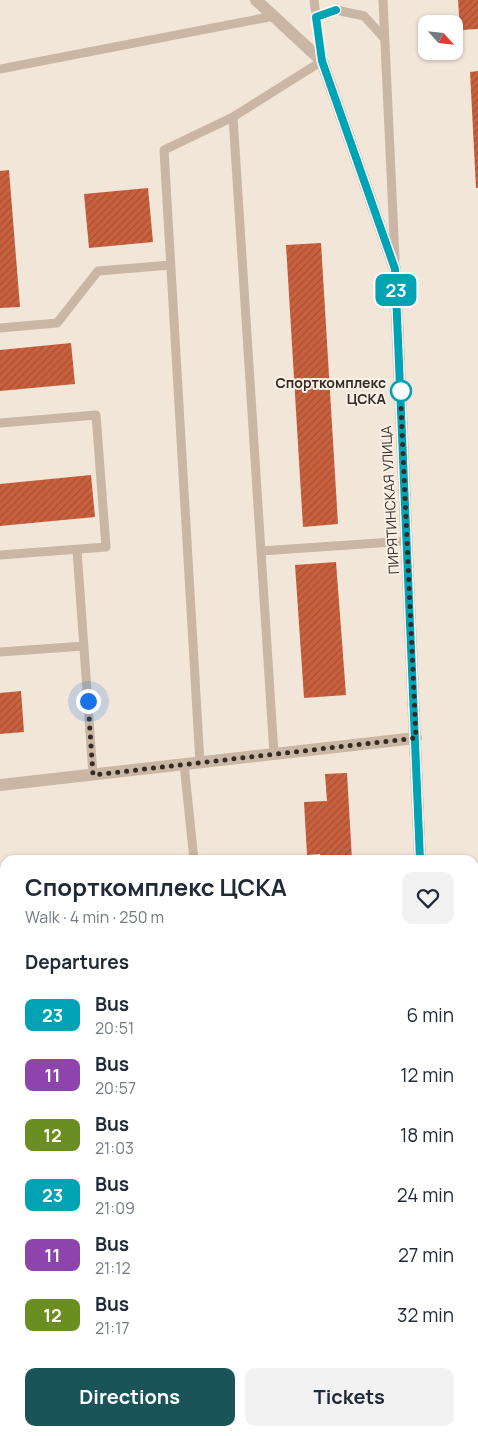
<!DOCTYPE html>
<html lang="en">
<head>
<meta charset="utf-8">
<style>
	body { margin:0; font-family:Manrope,sans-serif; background:#f2f2f3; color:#1f2937; height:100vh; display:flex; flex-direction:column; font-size:19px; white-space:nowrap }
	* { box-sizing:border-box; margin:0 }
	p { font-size:16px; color:#747a83 }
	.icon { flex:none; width:28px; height:28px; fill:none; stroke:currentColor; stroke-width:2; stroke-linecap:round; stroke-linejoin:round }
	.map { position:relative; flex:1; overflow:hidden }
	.panel { position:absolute; left:0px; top:855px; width:479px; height:581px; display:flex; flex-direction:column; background:#fff; border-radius:15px 15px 0 0; box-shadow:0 1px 4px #0004 }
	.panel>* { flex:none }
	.badge { padding:0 10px; border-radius:8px; font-size:18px; line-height:32px }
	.needle { width:32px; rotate:117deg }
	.fabs { position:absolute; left:418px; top:15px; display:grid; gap:10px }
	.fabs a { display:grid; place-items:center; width:45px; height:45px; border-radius:10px; background:#fff; box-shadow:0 1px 4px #0004; font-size:25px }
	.you { position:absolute; width:25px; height:25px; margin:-12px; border:4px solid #fff; border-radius:50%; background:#1a73e8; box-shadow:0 0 0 8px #1a73e833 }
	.map>.badge { position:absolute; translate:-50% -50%; box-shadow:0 0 0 2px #fff }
	h2 { padding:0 25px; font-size:19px; line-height:45px }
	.round { display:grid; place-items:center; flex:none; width:52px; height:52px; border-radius:10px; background:#f2f2f3 }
	.headline { display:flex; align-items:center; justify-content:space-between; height:85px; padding:0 25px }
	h1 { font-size:24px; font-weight:700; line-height:38px }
	.primary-button { display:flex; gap:10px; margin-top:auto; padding:10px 25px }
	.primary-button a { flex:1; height:58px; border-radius:10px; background:#1a5458; color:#fff; font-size:20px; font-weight:700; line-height:58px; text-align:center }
	.primary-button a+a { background:#f2f2f3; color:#1f2937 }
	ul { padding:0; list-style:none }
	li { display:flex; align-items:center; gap:15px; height:60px; padding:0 25px }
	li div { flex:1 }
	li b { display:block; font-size:19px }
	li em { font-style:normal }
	li .badge { min-width:55px; font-weight:700; text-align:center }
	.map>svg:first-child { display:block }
	.forest { fill:url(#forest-firs) }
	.building { fill:url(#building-hatch) }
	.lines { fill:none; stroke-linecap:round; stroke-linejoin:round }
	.service { stroke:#cab6a4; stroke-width:9 }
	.minor { stroke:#cab6a4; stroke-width:12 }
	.tertiary { stroke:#cab6a4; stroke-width:12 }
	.line-casing { stroke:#fff; stroke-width:11 }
	.line { stroke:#00a3b4; stroke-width:8 }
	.walk { stroke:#352b26; stroke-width:5; stroke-dasharray:0 9 }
	.stop-dot { fill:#fff; stroke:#00a3b4; stroke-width:2.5 }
	.labels { text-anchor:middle; stroke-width:4; stroke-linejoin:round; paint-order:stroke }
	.stop-label { font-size:14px; font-weight:bold; fill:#352b26; stroke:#faf0e5; text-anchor:end }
	.street-label { font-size:14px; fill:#352b26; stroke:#faf0e5 }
</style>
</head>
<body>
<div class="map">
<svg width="478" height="1436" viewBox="0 0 478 1436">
	<defs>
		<pattern id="forest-firs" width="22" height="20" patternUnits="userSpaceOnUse" patternTransform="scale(1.25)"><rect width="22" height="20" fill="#b3c198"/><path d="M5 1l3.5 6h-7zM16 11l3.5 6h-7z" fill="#929d7c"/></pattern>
		<pattern id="building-hatch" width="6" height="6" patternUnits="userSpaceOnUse" patternTransform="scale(1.25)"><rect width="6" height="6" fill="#ca613e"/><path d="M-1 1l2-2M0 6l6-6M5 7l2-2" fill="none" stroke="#a55034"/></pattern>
	</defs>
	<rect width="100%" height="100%" fill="#f2e6d8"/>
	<path class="forest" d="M0 967H5V1012H0Z"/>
	<path class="building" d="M458 0H478V29L460 30Z
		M478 71V188H476L470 72Z
		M9 170 20 307 0 308V171Z
		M148 188 153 242 89 248 84 194Z
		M321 243 338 524 303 527 286 245Z
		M71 343 75 384 0 391V350Z
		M91 475 95 517 0 526V484Z
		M336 562 346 695 304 698 295 565Z
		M21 691 24 732 0 734V693Z
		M347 773 352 860H320V854L307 855 304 802 327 801 325 774Z
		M2 912H5V934H4Z
		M116 1431H312L313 1436H86Z"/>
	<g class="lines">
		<path class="service" d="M383 0 395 259
			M316 17 336 10 364 16 384 38
			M0 69 274 16
			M0 328 57 323 98 271 171 265
			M0 423 96 415 106 547 0 555
			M77 550 93 775
			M261 551 407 541
			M0 652 84 646
			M274 754 233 117 322 61 314 0
			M200 763 164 150 233 117
			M184 764 194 860
			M474 1328 478 1327
			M20 1431V1436
			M321 1431V1436"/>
		<path class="minor" d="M256 0 322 61 395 269
			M0 785 416 738"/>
		<path class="tertiary" d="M395 269 420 860
			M446 1431 447 1436"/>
	</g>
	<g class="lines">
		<g class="line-casing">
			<path id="line" d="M336 10 316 17 322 61 395 269 420 860"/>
		</g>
		<use href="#line" class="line"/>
		<path class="walk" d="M88 701 93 775 416 738 400 386 401 391"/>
	</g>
	<circle class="stop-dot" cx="401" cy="391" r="10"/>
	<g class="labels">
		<g class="stop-label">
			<text x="386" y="388">Спорткомплекс<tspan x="386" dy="16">ЦСКА</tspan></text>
		</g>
		<g class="street-label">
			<text transform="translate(390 500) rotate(-93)" y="5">ПИРЯТИНСКАЯ УЛИЦА</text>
		</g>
	</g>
</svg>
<div class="fabs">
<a><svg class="needle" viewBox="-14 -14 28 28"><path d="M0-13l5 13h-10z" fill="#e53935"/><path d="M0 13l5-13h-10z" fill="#747a83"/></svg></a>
</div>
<div class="you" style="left:88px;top:701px"></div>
<b class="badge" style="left:396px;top:290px;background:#00a3b4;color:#fff">23</b>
<section class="panel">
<div class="headline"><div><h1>Спорткомплекс ЦСКА</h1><p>Walk · 4 min · 250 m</p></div><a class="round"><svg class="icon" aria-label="heart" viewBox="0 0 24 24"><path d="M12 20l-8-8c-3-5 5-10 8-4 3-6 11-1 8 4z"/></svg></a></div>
<h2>Departures</h2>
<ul>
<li><span class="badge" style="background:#00a3b4;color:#fff">23</span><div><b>Bus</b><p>20:51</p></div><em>6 min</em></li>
<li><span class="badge" style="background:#8e44ad;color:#fff">11</span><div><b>Bus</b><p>20:57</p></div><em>12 min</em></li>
<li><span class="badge" style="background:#6b8e23;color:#fff">12</span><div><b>Bus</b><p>21:03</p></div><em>18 min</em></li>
<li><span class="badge" style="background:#00a3b4;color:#fff">23</span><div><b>Bus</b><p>21:09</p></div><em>24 min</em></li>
<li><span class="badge" style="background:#8e44ad;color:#fff">11</span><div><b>Bus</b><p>21:12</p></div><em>27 min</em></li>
<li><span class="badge" style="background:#6b8e23;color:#fff">12</span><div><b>Bus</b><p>21:17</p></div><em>32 min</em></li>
</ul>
<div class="primary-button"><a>Directions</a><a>Tickets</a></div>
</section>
</div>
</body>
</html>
